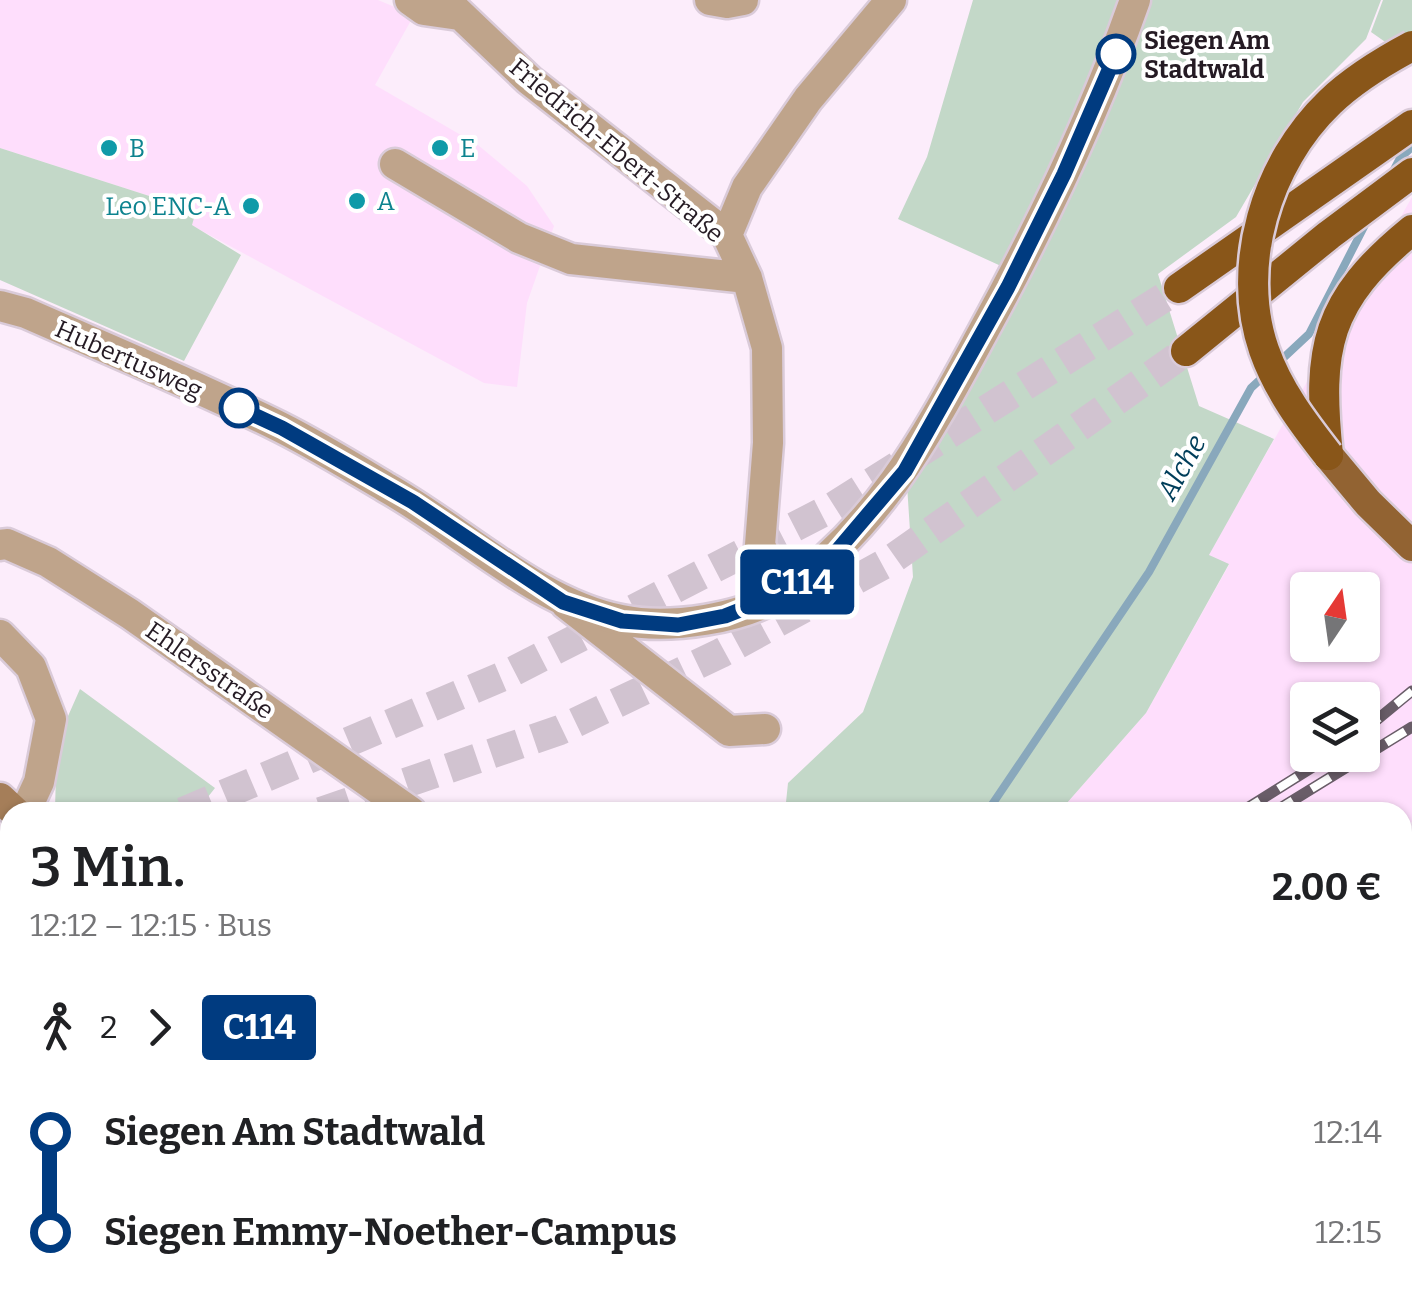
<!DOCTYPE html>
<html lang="de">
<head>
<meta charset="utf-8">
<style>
	body { margin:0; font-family:Bitter,serif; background:#f2f2f2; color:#202124; height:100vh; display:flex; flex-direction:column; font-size:38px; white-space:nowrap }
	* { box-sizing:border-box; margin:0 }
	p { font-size:32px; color:#757577 }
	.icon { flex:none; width:55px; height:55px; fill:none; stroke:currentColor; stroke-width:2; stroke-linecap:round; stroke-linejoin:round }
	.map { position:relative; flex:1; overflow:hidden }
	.drawer { position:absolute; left:0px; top:802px; width:1412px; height:502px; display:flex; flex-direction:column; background:#fff; border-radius:30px 30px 0 0; box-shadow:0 2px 8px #0004 }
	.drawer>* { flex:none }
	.badge { padding:0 20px; border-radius:8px; font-size:35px; line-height:65px }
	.needle { width:65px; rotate:13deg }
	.controls { position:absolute; left:1290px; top:572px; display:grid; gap:20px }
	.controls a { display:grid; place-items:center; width:90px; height:90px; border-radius:10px; background:#fff; box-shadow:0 2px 8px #0004; font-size:50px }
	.map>.badge { position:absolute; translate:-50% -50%; box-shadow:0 0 0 5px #fff }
	.legs { display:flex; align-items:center; gap:15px; height:110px; padding:0 30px; font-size:32px }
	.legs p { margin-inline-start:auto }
	.overview { display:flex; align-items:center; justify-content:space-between; height:170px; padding:0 30px }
	h1 { font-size:55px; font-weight:600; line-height:75px }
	ul { padding:0 30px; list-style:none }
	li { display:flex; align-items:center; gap:35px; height:100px; font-size:38px }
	li i { display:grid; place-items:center; width:15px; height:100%; margin:0 12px; background:currentColor }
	li i::after { content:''; width:25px; height:25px; margin:-12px; border:8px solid; border-radius:50%; background:#fff }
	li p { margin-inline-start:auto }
	li:first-child i { background:linear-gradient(#0000 50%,currentColor 0) }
	li:last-child i { background:linear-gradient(currentColor 50%,#0000 0) }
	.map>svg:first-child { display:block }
	.built { fill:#fedefc; fill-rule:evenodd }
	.green { fill:#c3d8c8 }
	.water { fill:#89a8bc }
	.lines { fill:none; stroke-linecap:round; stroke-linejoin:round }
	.stream { stroke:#89a8bc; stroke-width:8 }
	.trunk-tunnel { stroke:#d1c3d0; stroke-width:30; stroke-dasharray:30 15; stroke-linecap:butt }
	.minor-casing { stroke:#dacbd9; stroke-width:35 }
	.tertiary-casing { stroke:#dacbd9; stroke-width:35 }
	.secondary-casing { stroke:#dacbd9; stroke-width:35 }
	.primary-casing { stroke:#dacbd9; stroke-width:35 }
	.trunk-casing { stroke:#dacbd9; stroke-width:35 }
	.minor { stroke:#bfa48b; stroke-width:30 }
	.tertiary { stroke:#bfa48b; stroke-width:30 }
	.secondary { stroke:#a57e59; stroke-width:30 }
	.primary { stroke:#926332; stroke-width:30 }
	.trunk { stroke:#895619; stroke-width:30 }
	.rail-casing { stroke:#695d68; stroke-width:11 }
	.rail { stroke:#fff; stroke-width:8; stroke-dasharray:22; stroke-linecap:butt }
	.trunk-bridge-casing { stroke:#dacbd9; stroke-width:35; stroke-linecap:butt }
	.trunk-bridge { stroke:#895619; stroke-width:30 }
	.line-1-casing { stroke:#fff; stroke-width:22 }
	.line-1 { stroke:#003b80; stroke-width:15 }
	.stop-1-dot { fill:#fff; stroke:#003b80; stroke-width:5 }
	.culture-dot { fill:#0f9aa8; stroke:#fff; stroke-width:4 }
	.labels { text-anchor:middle; stroke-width:8; stroke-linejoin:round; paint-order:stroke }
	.stop-label { font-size:25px; font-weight:bold; fill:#251b24; stroke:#fff; text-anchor:start }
	.culture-label { font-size:25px; fill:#0d838f; stroke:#fff; text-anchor:start }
	.street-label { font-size:25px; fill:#251b24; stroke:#fff }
	.water-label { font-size:28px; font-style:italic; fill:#003e5a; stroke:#fff }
</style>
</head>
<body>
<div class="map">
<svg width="1412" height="1303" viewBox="0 0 1412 1303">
	<rect width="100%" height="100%" fill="#fcedfb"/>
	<path class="built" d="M0 0H378L414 15 375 85 478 145 527 186 554 226 527 303 517 387 484 383 191 225 196 211 0 148Z
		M1412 197V822L1403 826 1402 812H1059L1146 713 1229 565 1208 556ZM1308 590H1362V645H1308ZM1308 700H1362V755H1308Z
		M10 1056V1137L0 1138V1057Z"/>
	<path class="green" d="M973 0H1381L1366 39 1303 102 1236 217 1158 274 1199 406 1274 439 1209 555 1229 564 1146 713 1059 812H785L788 783 863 712 913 577 905 454 1001 266 898 219 927 157Z
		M1383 0H1412V36L1391 46 1371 32Z
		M0 148 196 211 192 225 241 255 184 361 0 280Z
		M80 689 215 788 196 812H58L55 809 57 741Z
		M861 1295H975V1303H862Z"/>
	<path class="water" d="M378 1295H692L662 1303H363Z"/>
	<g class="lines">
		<path class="stream" d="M1391 175 1400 158 1412 147
			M1279 362 1309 334 1366 223
			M987 812 1149 572 1251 388 1265 375"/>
		<path class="trunk-tunnel" d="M183 812 506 675 833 507 1179 288
			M321 812 560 730 721 653 888 562 1186 351"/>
		<g class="minor-casing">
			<path id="minor" d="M410 0 424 10 459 15
				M445 0 529 80 727 235 747 278 767 348 768 443 760 545 781 594
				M710 0 727 3 743 0
				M395 164 519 238 571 259 747 278
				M727 235 747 187 808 99 891 0
				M0 545 7 544 48 562 130 614 411 812
				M566 604 729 731 765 729
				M0 635 31 667 51 719 39 782 25 812
				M0 1020 10 1018"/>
		</g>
		<g class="tertiary-casing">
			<path id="tertiary" d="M0 306 26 313C110 350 197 386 280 427 316 445 352 467 387 488 462 530 536 603 621 620 668 630 746 619 785 591 882 524 929 431 984 330 1042 224 1095 114 1135 0
				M1402 875 1412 872"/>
		</g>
		<g class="secondary-casing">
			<path id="secondary" d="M0 798 15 812
				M1402 1083 1412 1119"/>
		</g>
		<g class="primary-casing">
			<path id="primary" d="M1328 455 1368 503 1412 546"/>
		</g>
		<g class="trunk-casing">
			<path id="trunk" d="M1179 288 1412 125
				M1186 351 1329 235 1412 173
				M1328 455C1317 348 1325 301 1412 230
				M0 890 10 886
				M0 927 10 923"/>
		</g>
		<use href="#minor" class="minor"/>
		<use href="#tertiary" class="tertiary"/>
		<use href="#secondary" class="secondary"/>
		<use href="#primary" class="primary"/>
		<use href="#trunk" class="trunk"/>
		<g class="rail-casing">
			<path id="rail" d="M1362 732 1412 691
				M1241 812 1332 755
				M1274 812 1412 727
				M0 1095 10 1094
				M0 1110 10 1109"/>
		</g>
		<use href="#rail" class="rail"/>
		<g class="trunk-bridge-casing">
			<path id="trunk-bridge" d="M1328 455C1303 423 1278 390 1264 350 1235 266 1266 163 1330 102 1354 79 1382 62 1412 46"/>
		</g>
		<use href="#trunk-bridge" class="trunk-bridge"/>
	</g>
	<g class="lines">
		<g class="line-1-casing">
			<path id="line-1" d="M239 408 282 428 413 502 563 602 622 621 678 625 725 616 781 594 836 552 905 471 1008 287 1064 174 1116 54"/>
		</g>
		<use href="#line-1" class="line-1"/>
	</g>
	<g class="stop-1-dot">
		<circle cx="1116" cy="54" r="18"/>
		<circle cx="239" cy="408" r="18"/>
	</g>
	<g class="culture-dot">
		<circle cx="109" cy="148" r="10"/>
		<circle cx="440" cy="148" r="10"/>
		<circle cx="357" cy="201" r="10"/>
		<circle cx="251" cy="206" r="10"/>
	</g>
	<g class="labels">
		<g class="stop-label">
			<text x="1144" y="49">Siegen Am<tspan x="1144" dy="29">Stadtwald</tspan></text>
		</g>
		<g class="culture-label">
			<text x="129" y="157">B</text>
			<text x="460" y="157">E</text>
			<text x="377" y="210">A</text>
			<text x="231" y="215" text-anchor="end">Leo ENC-A</text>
		</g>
		<g class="street-label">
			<text transform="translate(617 150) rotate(40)" y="9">Friedrich-Ebert-Straße</text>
			<text transform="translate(129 359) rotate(24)" y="9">Hubertusweg</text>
			<text transform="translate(210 670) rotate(35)" y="9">Ehlersstraße</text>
		</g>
		<g class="water-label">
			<text transform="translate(1181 467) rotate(-61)" y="10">Alche</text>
		</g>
	</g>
</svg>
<div class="controls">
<a><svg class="needle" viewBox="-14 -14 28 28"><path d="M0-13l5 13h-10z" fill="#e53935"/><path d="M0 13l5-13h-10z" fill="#757577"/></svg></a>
<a><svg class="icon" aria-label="layers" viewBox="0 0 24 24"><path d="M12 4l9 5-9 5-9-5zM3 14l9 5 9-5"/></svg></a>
</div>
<b class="badge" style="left:797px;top:582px;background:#003b80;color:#fff">C114</b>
<section class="drawer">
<div class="overview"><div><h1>3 Min.</h1><p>12:12 – 12:15 · Bus</p></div><b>2.00 €</b></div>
<div class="legs"><svg class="icon" aria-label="walk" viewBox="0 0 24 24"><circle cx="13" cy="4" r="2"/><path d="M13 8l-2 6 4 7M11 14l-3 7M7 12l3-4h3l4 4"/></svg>2<svg class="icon" aria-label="forward" viewBox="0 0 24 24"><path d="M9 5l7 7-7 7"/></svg><b class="badge" style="background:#003b80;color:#fff">C114</b></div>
<ul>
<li><i style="color:#003b80"></i><b>Siegen Am Stadtwald</b><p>12:14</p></li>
<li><i style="color:#003b80"></i><b>Siegen Emmy-Noether-Campus</b><p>12:15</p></li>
</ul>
</section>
</div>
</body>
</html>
